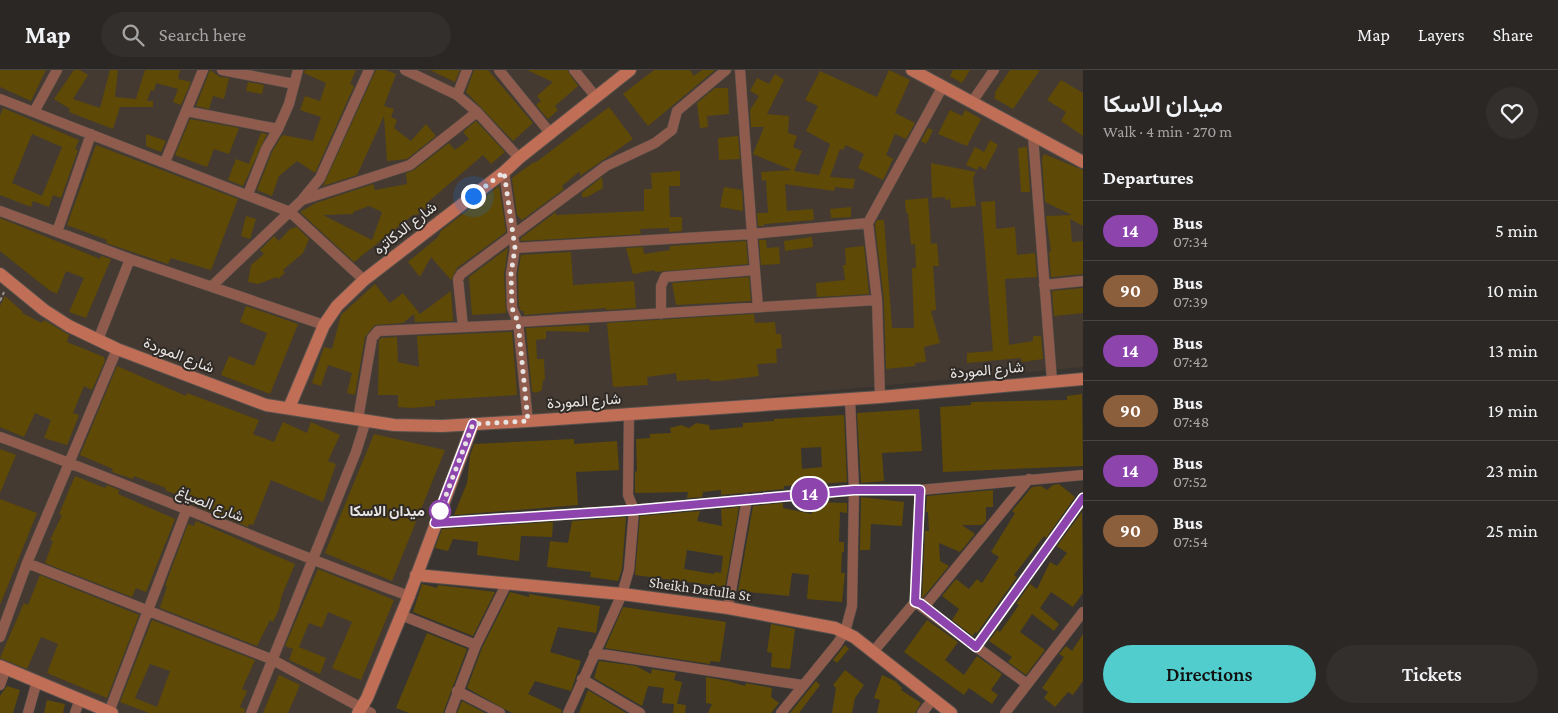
<!DOCTYPE html>
<html lang="en">
<head>
<meta charset="utf-8">
<style>
	body { margin:0; font-family:"Crimson Pro",Vazirmatn,serif; background:#332f2c; color:#f1f3f6; height:100vh; display:flex; flex-direction:column; font-size:19px; white-space:nowrap }
	* { box-sizing:border-box; margin:0 }
	p { font-size:16px; color:#a6a5a6 }
	.icon { flex:none; width:28px; height:28px; fill:none; stroke:currentColor; stroke-width:2; stroke-linecap:round; stroke-linejoin:round }
	.map { position:relative; flex:1; overflow:hidden }
	.drawer { display:flex; flex-direction:column; background:#2b2724; width:475px }
	.drawer>* { flex:none }
	.badge { padding:0 10px; border-radius:16px; font-size:18px; line-height:32px }
	.you { position:absolute; width:25px; height:25px; margin:-12px; border:4px solid #fff; border-radius:50%; background:#1a73e8; box-shadow:0 0 0 8px #1a73e833 }
	.map>.badge { position:absolute; translate:-50% -50%; box-shadow:0 0 0 2px #fff }
	h2 { padding:0 20px; font-size:19px; line-height:45px }
	.round { display:grid; place-items:center; flex:none; width:52px; height:52px; border-radius:26px; background:#332f2c }
	.headline { display:flex; align-items:center; justify-content:space-between; height:85px; padding:0 20px }
	h1 { font-size:24px; font-weight:600; line-height:38px }
	.cta { display:flex; gap:10px; margin-top:auto; padding:10px 20px }
	.cta a { flex:1; height:58px; border-radius:30px; background:#52cdcd; color:#111; font-size:20px; font-weight:600; line-height:58px; text-align:center }
	.cta a+a { background:#332f2c; color:#f1f3f6 }
	ul { padding:0; list-style:none }
	li { display:flex; align-items:center; gap:15px; height:60px; padding:0 20px; border-top:1px solid #474441 }
	li div { flex:1 }
	li b { display:block; font-size:19px }
	li em { font-style:normal }
	li .badge { min-width:55px; font-weight:700; text-align:center }
	header { display:flex; align-items:center; gap:30px; box-sizing:border-box; height:70px; padding:0 25px; background:#2b2724; border-bottom:1px solid #474441 }
	header strong { font-size:24px }
	nav { display:flex; gap:28px; margin-inline-start:auto; font-size:18px }
	.search { width:350px; height:45px; background:#332f2c; display:flex; align-items:center; gap:12px; box-sizing:border-box; padding:0 18px; border-radius:28px; color:#a6a5a6; font-size:19px }
	main { display:flex; flex:1; min-height:0 }
	.map>svg:first-child { display:block }
	.built { fill:#443a31 }
	.building { fill:#5e4a06; fill-rule:evenodd }
	.lines { fill:none; stroke-linecap:round; stroke-linejoin:round }
	.street-casing { stroke:#55504c; stroke-width:11 }
	.secondary-casing { stroke:#55504c; stroke-width:14 }
	.path { stroke:#979390; stroke-width:2; stroke-dasharray:4 2.5; stroke-linecap:butt }
	.street { stroke:#8f5b4c; stroke-width:10 }
	.secondary { stroke:#c06e56; stroke-width:12 }
	.line-casing { stroke:#fff; stroke-width:11 }
	.line { stroke:#8e44ad; stroke-width:8 }
	.walk { stroke:#e7e4e1; stroke-width:5; stroke-dasharray:0 9 }
	.stop-dot { fill:#fff; stroke:#8e44ad; stroke-width:2.5 }
	.labels { text-anchor:middle; stroke-width:4; stroke-linejoin:round; paint-order:stroke }
	.street-label { font-size:15px; fill:#e7e4e1; stroke:#2f2a26 }
	.stop-label { font-size:15px; font-weight:bold; fill:#e7e4e1; stroke:#2f2a26; text-anchor:end }
</style>
</head>
<body>
<header>
<strong>Map</strong>
<div class="search"><svg class="icon" aria-label="search" viewBox="0 0 24 24"><circle cx="10" cy="10" r="6"/><path d="M15 15l6 6"/></svg>Search here</div>
<nav><a>Map</a><a>Layers</a><a>Share</a></nav>
</header>
<main>
<div class="map">
<svg width="1083" height="643" viewBox="0 0 1083 643">
	<rect width="100%" height="100%" fill="#393430"/>
	<path class="built" d="M0 0H1083V297L481 353 423 490 362 643H116L0 594Z"/>
	<path class="building" d="M0 0H46L31 31 0 17Z
		M74 0H80L88 5 73 29 100 38 110 0H118L115 27 136 29 145 0H180L178 9 191 12 181 35 173 32 178 19 156 13 154 21 151 20 147 31H153V37H120L113 59 69 42 70 39 54 29Z
		M210 0 220 7 229 8 224 29 213 26 209 39 196 36Z
		M305 0H356L350 14 354 16 315 103 297 91 279 106 272 126 257 120 272 82 281 67 283 65 313 71 321 47 300 40 305 26 320 31 326 13 304 3Z
		M376 0H386L396 4 384 36 394 39 391 47 397 50 394 58 411 71 426 54 436 66 407 89 387 91 384 46 357 105 323 116Z
		M430 0H460L455 12Z
		M474 0H488L533 53 513 71 466 22Z
		M527 0H567L578 16 555 36 558 40 548 49 536 35 541 31 537 26 553 12Z
		M654 0H690L694 6 702 0H715L648 56 623 24Z
		M889 0 910 10 895 43 915 53 906 69 895 64 886 85 893 89 883 110 858 98 864 84 846 75 843 80 840 79 830 107 855 109 853 119 835 117 834 121 785 114 787 141 813 139 814 150 764 154V156H758L757 143H768L766 110 762 111 761 102 792 100 753 84 764 57H751L750 40 759 26 750 21 757 8 769 14 775 4 784 10 767 44 789 46 788 63 797 66 793 77 802 81 794 101 819 105 830 74 806 61 818 36 805 30 820 1 877 27Z
		M953 0H970L962 13 950 6Z
		M1010 0H1040L1013 39 994 28 996 25 994 24Z
		M1061 10 1083 23V66L1061 51 1066 42 1047 30Z
		M248 12 264 15 262 24 246 21Z
		M715 18H728L729 44 707 46 708 57 700 58 697 33Z
		M609 37 633 69 580 106V101L562 116 564 119 522 150 517 145 512 108 534 92 535 93Z
		M3 38 79 70 75 79 78 80 61 128 53 125 49 137 33 131 31 137 0 125V46ZM32 64 62 77 42 126 12 113Z
		M950 40 962 46 965 40 981 49 967 76 938 64Z
		M190 49 239 58 229 84 214 79 207 97 175 85Z
		M476 51 505 82 491 94 483 85 428 132 430 135 415 146 414 144 354 192 300 142 316 133 373 114 375 120 407 114 406 103 414 100 449 73 455 80 469 69 463 62ZM369 136 382 142 372 170 323 145 353 144V142Z
		M928 58 933 60 926 74 921 71Z
		M261 63 267 64 243 116 228 110 236 89 249 94Z
		M146 64 166 71 161 82 146 76Z
		M738 66 740 89 719 90 718 68Z
		M990 70 998 75 985 100 979 96 977 100 966 95 975 77 984 82Z
		M96 75 238 129 211 200 171 188 168 194 106 173 107 170 67 155Z
		M1027 77 1030 122H1021L1018 78Z
		M1044 84 1083 100V156L1070 149 1072 172 1083 171V204L1051 207 1049 182 1051 181 1046 146 1072 145 1045 132 1042 89Z
		M931 93 976 102 973 108 976 136 951 138 950 129 945 130V127L932 128Z
		M680 101V116H669L670 147H682V161L669 162V158L640 159 641 164 521 171V168L556 142V145L644 141V119H652L651 103Z
		M602 107 603 118 587 127H582V123Z
		M499 116 506 162 457 198 451 210 431 187 420 207 408 192 438 167 441 161Z
		M724 117 742 120 743 141 720 137Z
		M928 128 931 174 937 173 939 196H933L936 240 931 241 940 273 924 277 926 292 915 293V296L886 299 884 230 875 154 877 150H884L892 258H914L912 198H916L915 174 911 175 908 143H906L905 130Z
		M995 131 996 159 1015 157 1017 185 1035 183 1037 207 1005 209 1009 275 1033 271V266H1041L1043 289 1022 292 1021 288 967 293V283L993 281 981 132Z
		M851 137V147L831 148 830 139Z
		M246 146 256 149 250 169 241 166Z
		M0 148 100 189 101 186 111 189 86 248 69 242 84 208 66 201 57 224 49 220 0 181Z
		M297 157 309 169 303 183 283 200 285 203 278 209 277 207 258 214 248 212 251 195 264 184 260 180 274 166 279 171 290 159Z
		M812 167 813 177 785 181 784 171Z
		M759 170H766L767 178 779 177 780 194 761 195Z
		M746 171 748 194 655 202V200L633 204 626 178 643 177 644 184 670 180V176Z
		M864 176 869 224 817 227 816 213 845 210 843 195H846L845 178Z
		M508 178 504 204 506 243 472 245 469 207Z
		M571 182 573 215 634 211 636 238 606 240V238L524 245V241H521L519 236 518 204 521 185Z
		M749 207 751 231 676 235 672 213Z
		M375 214 390 233 403 223 420 244 451 221 453 251 415 252 414 244 403 253 375 255 365 267 355 325 347 323 352 303 328 295 321 316 312 313 324 277 332 279 341 245Z
		M1083 218V243L1054 246 1052 221Z
		M5 226 23 242 22 243 42 253 44 250 69 265 67 272 104 287 105 291 92 320 84 316 73 343 79 345 67 375 44 368 51 350 35 343 24 367 0 357V236Z
		M246 236 298 254 270 324 221 305 229 286 254 296 267 263 240 252Z
		M754 244 755 253 775 252 776 264H781L782 278 776 279 777 293 757 294 759 306 719 311H710V309L677 311 676 303 647 307 648 315 613 317 607 253Z
		M589 255V262L546 261V269L536 270 537 289H544L545 310H543L542 320 536 323 532 321 526 258Z
		M512 262 517 325 435 330V336L411 338 398 337V325H378L379 270 381 268 397 267 398 292 419 297 417 266Z
		M117 296 186 326 187 323 259 350 253 364 274 372 283 352 307 363 311 352 340 365 328 391 336 394 323 432 271 410 253 455 249 454 248 457 191 434 192 431 165 420 166 418 134 406 133 409 112 402 113 399 80 385Z
		M1082 324 1083 396 943 402 940 337 971 335V332L1067 330V326Z
		M919 339 922 381 882 383 884 411 861 413 857 343Z
		M844 345 847 412 784 416V419L721 425V420L703 422 702 427 687 428 688 422 635 423V402L637 401 636 369 650 368V364L671 363 670 358 681 355 689 358 696 353 709 355 710 360 743 357V353L774 351V349ZM821 377 822 397 802 399 801 378Z
		M374 364 445 380 392 511 325 483Z
		M574 369V374L617 371 619 400 576 402 578 435 454 445 467 413 470 386 474 374Z
		M0 379 16 385 0 423Z
		M75 406 105 418 107 415 119 420 118 424 175 449 146 522 136 518 132 527 45 493 53 471 50 470 62 445 59 444Z
		M1059 414 1075 427 1046 468 1044 466 1014 505 1017 507 977 563 975 562 973 566 952 550 959 539 942 526 956 509 969 519 977 509 982 513 999 487 991 482 1015 443 1012 441 1032 417 1041 416 1047 420 1053 415Z
		M993 420V437H986V451L982 455H962L975 464 960 482 939 473 940 491 949 496 922 529 925 461H929L928 442H926L927 426Z
		M861 427 904 432 902 456 871 454 870 480H860Z
		M0 429 37 443 0 535Z
		M812 432 847 433V443L840 442 839 472H844V482H842L841 503H845L842 532 807 529 809 505 792 503 789 526 738 521 753 436 783 433V438L812 444Z
		M739 437 725 517 635 505 640 446 700 441 697 451 722 456 721 439ZM687 480 723 486 721 503 715 502 714 504 684 499Z
		M1082 442 1083 523 1073 537 1051 522 1040 538 1059 554 1054 561 1032 544 1020 562 1045 580 1026 605 1008 592 1012 587 989 571 997 560 1000 562 1019 535 1016 534 1030 514 1037 519 1050 492 1057 496 1067 483 1057 476Z
		M626 447 622 499 618 511 590 507 591 502 547 497 550 471 568 473 572 451Z
		M196 451 295 494 282 525 279 539 273 552 270 550 257 576 160 538 167 516H165L188 454 194 456Z
		M553 452 552 467 521 466 519 491 477 485 478 472 453 469 448 481 435 478 442 459Z
		M318 499 394 530 361 610 332 598 352 552 328 542 322 558 309 553 299 577 326 588 320 604 289 590 293 579 285 576Z
		M40 505 139 545 107 628 47 603 58 574 41 567 27 599 0 588 24 533 28 535Z
		M422 514 437 518 438 515 495 522 473 566 413 542Z
		M510 522 529 527V524L600 536 596 563 558 557 550 582 581 591 571 621 535 611 528 624 562 640 561 643H512L467 618 482 578Z
		M623 537 726 552 720 592 710 591V594L605 578Z
		M152 550 255 590 242 619 247 621 240 637 245 639 244 643H149L120 632ZM150 594 170 601 157 637 135 628Z
		M927 550 958 572 945 590 964 605 977 586 1002 604 991 620 998 625 992 634 969 618 964 625 904 582Z
		M771 554 795 559 790 599 771 597 772 583 767 582Z
		M427 563 467 579 443 643H409L396 638Z
		M1083 564V611L1073 625 1068 622 1055 637 1044 628 1048 622 1042 618 1064 587 1059 584 1066 576 1072 581Z
		M845 575 849 579 837 593 833 590Z
		M599 591 636 596 651 604 652 599 676 603 674 610 682 612 677 634 686 635 685 643H673L674 634 662 633 664 618 648 616 642 636 594 608Z
		M845 600 864 615 855 628 852 643H832L836 618 833 615Z
		M279 605 300 615 288 643H263Z
		M882 605 895 611 902 618 901 620 921 633 915 643H877L880 630 874 628Z
		M706 607 728 611 745 616 746 613 772 618 771 627 779 633 771 643H708L712 634 706 633Z
		M816 611 820 615 799 643H790Z
		M7 616 20 620 13 643H0V626Z
		M588 620 626 643H579Z
		M47 630 65 634 63 643H44Z
		M462 631 485 643H457Z"/>
	<g class="lines">
		<g class="street-casing">
			<path id="street" d="M222 0 294 14
				M405 0 457 25
				M467 0 457 25 477 42 519 88
				M499 0 551 64
				M574 0 596 27
				M740 0 752 164 868 153 943 16
				M0 29 290 142 364 210
				M972 32 994 0
				M186 41 278 59
				M34 42 57 0
				M1033 66 1052 311
				M165 92 203 0
				M504 102 515 178 511 204 512 238 518 252 528 351
				M248 124 266 79 278 59 289 34 298 0
				M302 130 320 108 369 0
				M0 141 130 189 324 255
				M868 153 877 230 880 327
				M57 162 91 64
				M515 178 752 164 758 237
				M213 215 302 130 410 95 477 42
				M1044 215 1083 211
				M661 244V216L665 207 755 200
				M463 257 458 209 461 204 606 96 655 73 672 60 677 41 726 0
				M98 270 130 189
				M358 349 372 268 378 261 510 255 518 252 877 230
				M0 367C137 417 271 476 409 526
				M920 420 915 532 1027 614
				M435 453 634 440 854 420H920L1083 405
				M27 493 271 589 371 643
				M924 537 1029 409
				M728 538 747 429
				M401 545 476 575
				M0 567 27 493 117 279
				M976 577 1083 428
				M873 582 915 532
				M594 583 802 615
				M582 609 640 643
				M0 615 6 598
				M457 621 500 643
				M109 642 186 441
				M28 643 37 611
				M75 643 80 629
				M251 643 356 382 366 350
				M450 643 476 575 506 515
				M568 643 622 524 629 500 634 440 628 425 629 344
				M781 643 837 574 845 562 852 536 854 420 850 329
				M922 643 933 629
				M1005 643 1083 542"/>
		</g>
		<g class="secondary-casing">
			<path id="secondary" d="M912 0 1083 92
				M0 204 44 240 69 256 117 279 266 335 394 355 442 356 528 351 880 327 1083 309
				M289 338 324 255 337 236 364 210 504 102 519 88 630 0
				M416 505 622 524 728 538 835 558 854 567 951 643
				M0 596 112 643
				M358 643 367 628 409 526 473 354"/>
		</g>
		<path class="path" d="M0 231 4 222"/>
		<use href="#street" class="street"/>
		<use href="#secondary" class="secondary"/>
	</g>
	<g class="lines">
		<g class="line-casing">
			<path id="line" d="M473 354 435 453 634 440 854 420H920L915 532 921 534 976 577 1083 428"/>
		</g>
		<use href="#line" class="line"/>
		<path class="walk" d="M440 441 473 354 528 351 518 252 512 238 511 204 515 178 504 102 473 126"/>
	</g>
	<circle class="stop-dot" cx="440" cy="441" r="10"/>
	<g class="labels">
		<g class="street-label">
			<text transform="translate(405 158) rotate(-38)" y="5">شارع الدكاتره</text>
			<text transform="translate(179 285) rotate(21)" y="5">شارع الموردة</text>
			<text transform="translate(987 300) rotate(-5)" y="5">شارع الموردة</text>
			<text transform="translate(584 331) rotate(-4)" y="5">شارع الموردة</text>
			<text transform="translate(210 434) rotate(22)" y="5">شارع الصياغ</text>
			<text transform="translate(700 519) rotate(8)" y="5">Sheikh Dafulla St</text>
		</g>
		<g class="stop-label">
			<text x="425" y="446">ميدان الاسكا</text>
		</g>
	</g>
</svg>
<div class="you" style="left:473px;top:126px"></div>
<b class="badge" style="left:810px;top:424px;background:#8e44ad;color:#fff">14</b>
</div>
<section class="drawer">
<div class="headline"><div><h1>ميدان الاسكا</h1><p>Walk · 4 min · 270 m</p></div><a class="round"><svg class="icon" aria-label="heart" viewBox="0 0 24 24"><path d="M12 20l-8-8c-3-5 5-10 8-4 3-6 11-1 8 4z"/></svg></a></div>
<h2>Departures</h2>
<ul>
<li><span class="badge" style="background:#8e44ad;color:#fff">14</span><div><b>Bus</b><p>07:34</p></div><em>5 min</em></li>
<li><span class="badge" style="background:#8b5e3c;color:#fff">90</span><div><b>Bus</b><p>07:39</p></div><em>10 min</em></li>
<li><span class="badge" style="background:#8e44ad;color:#fff">14</span><div><b>Bus</b><p>07:42</p></div><em>13 min</em></li>
<li><span class="badge" style="background:#8b5e3c;color:#fff">90</span><div><b>Bus</b><p>07:48</p></div><em>19 min</em></li>
<li><span class="badge" style="background:#8e44ad;color:#fff">14</span><div><b>Bus</b><p>07:52</p></div><em>23 min</em></li>
<li><span class="badge" style="background:#8b5e3c;color:#fff">90</span><div><b>Bus</b><p>07:54</p></div><em>25 min</em></li>
</ul>
<div class="cta"><a>Directions</a><a>Tickets</a></div>
</section>
</main>
</body>
</html>
